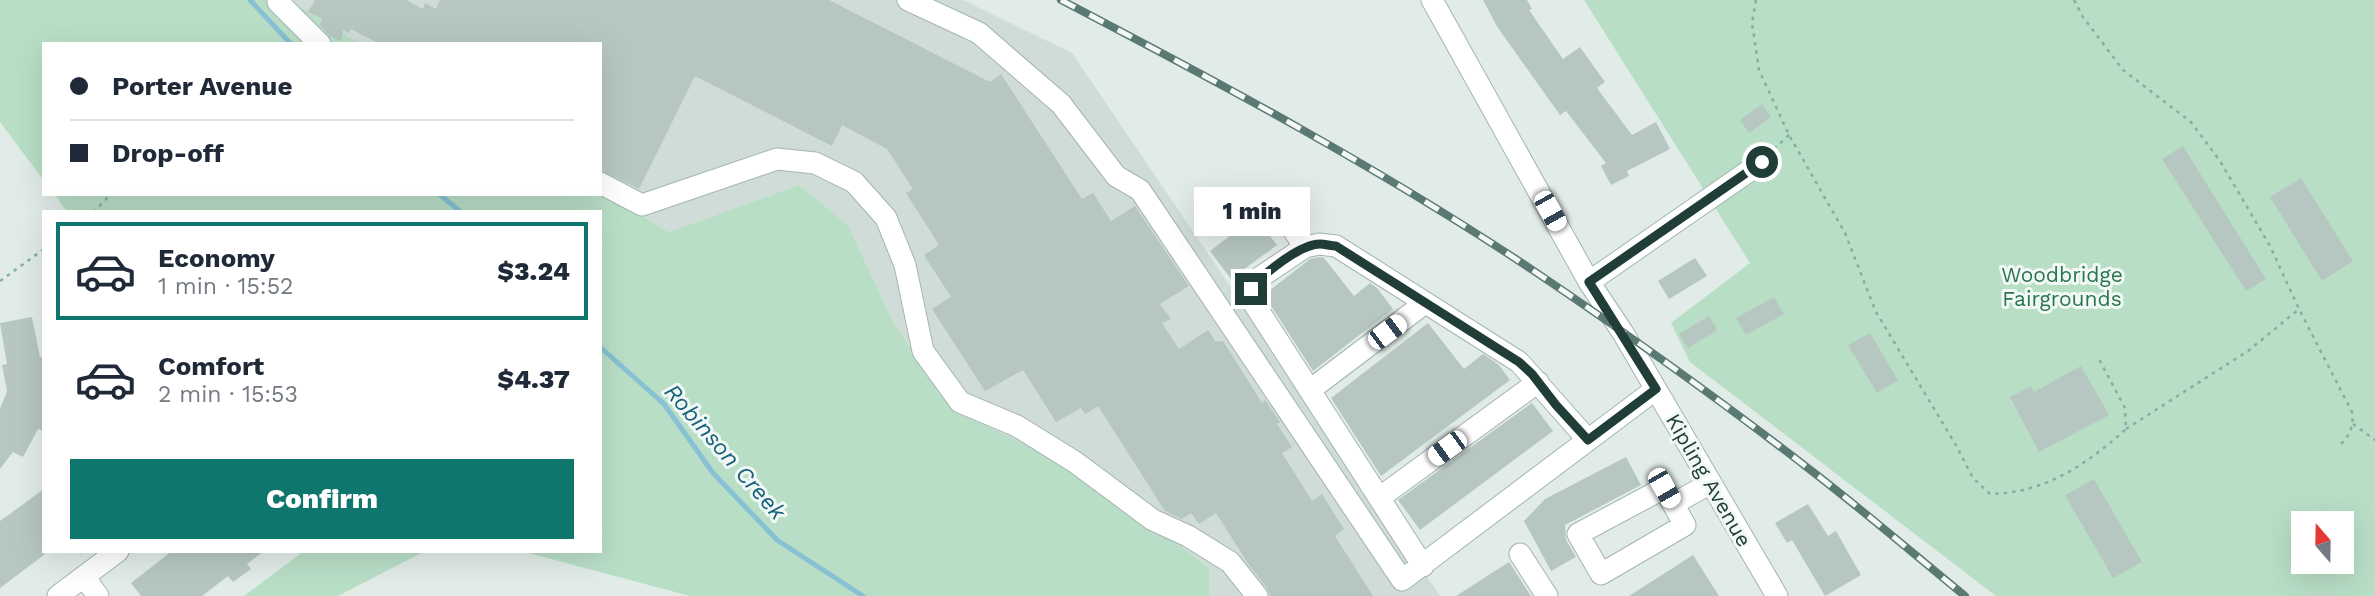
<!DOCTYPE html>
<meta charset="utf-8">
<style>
body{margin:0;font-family:"Work Sans",sans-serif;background:#f6f6f7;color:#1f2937;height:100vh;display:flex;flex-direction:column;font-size:26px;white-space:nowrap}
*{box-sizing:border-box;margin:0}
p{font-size:23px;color:#747a83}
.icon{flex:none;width:38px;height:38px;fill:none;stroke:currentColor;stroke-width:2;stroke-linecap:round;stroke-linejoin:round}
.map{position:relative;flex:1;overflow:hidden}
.sheet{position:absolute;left:42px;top:210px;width:560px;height:343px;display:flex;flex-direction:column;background:#fff;border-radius:0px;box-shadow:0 7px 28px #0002}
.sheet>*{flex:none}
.guide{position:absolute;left:42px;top:42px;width:560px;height:154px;border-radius:0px;box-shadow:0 7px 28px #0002;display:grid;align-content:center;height:154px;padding:0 28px;background:#fff}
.needle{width:46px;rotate:340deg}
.fabs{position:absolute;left:2291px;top:511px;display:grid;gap:14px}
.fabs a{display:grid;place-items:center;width:63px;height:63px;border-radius:0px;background:#fff;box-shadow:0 7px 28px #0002;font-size:35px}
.end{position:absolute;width:32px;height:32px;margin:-16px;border:9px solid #213d38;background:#fff;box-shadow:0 0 0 4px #fff}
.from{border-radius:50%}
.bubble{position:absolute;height:49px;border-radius:0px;background:#fff;box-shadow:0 7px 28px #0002;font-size:23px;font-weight:800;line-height:49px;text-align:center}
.car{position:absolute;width:21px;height:42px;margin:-21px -10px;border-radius:9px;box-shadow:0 0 5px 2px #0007;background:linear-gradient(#fff 24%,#345 0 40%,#fff 0 76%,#345 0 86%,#fff 0)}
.guide b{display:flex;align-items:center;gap:24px;height:66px;font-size:26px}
.guide b+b{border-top:2px solid #e0e1e3}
.guide i{width:18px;height:18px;background:#1f2937}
ul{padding:12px 0 0;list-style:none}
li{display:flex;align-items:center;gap:21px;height:98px;margin:0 14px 10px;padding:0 14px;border:4px solid transparent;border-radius:0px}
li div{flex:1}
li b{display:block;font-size:26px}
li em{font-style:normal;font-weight:800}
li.active{border-color:#0f766e}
li>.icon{width:63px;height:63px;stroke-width:1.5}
.action{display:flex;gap:14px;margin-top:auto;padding:14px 28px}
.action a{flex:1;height:80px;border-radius:0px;background:#0f766e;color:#fff;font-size:28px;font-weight:800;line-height:80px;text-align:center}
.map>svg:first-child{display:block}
</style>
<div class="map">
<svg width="2375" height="596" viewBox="0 0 2375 596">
<rect width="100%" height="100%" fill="#e1ece8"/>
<path fill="#cfdcd7" d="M289,0H963L1072,53L1440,596H1209V568L1081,471L952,409L894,324L848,225L799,185L669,232L600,191V44H360Z"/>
<path fill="#b9dec6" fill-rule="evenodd" d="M0,0H289L360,44H44V181L0,122Z
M1584,0H2375V596H1996L1690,362L1671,323L1750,263ZM2303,523H2342V562H2303Z
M799,185L848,225L894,324L952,409L1081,471L1209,568V596H690L521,551H600V212H67L54,194H600V191L669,232Z
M304,551H425L338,596H244Z"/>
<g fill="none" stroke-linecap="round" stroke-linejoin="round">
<path stroke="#87c1d3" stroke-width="5" d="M250,0L291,44
M439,194L461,212
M600,347L664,404L713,473L777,540L863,596"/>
</g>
<path fill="#b6c7c1" d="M315,0H406L423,9L425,3L436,9L440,0H829L990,82L1001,74L1082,199L1093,193L1111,221L1135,206L1189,286L1160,304L1171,319L1162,323L1179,349L1208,330L1216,342L1223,341L1262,403L1265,400L1280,422L1277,424L1292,447L1282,453L1312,501L1322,494L1344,529L1335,536L1373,596H1270L1267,588L1249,565L1216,513L1199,524L1191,513L1182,519L1165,511L1098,406L1085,414L1081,408L1056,422L1023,370L985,391L932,309L951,297L924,255L939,245L906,193L913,189L887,149L842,125L832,146L695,76L639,189L600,170V44H380L351,29L349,33L343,30L341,41L330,36L320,25L322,19L308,12Z
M1483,0H1527L1532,9L1529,10L1563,59L1580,47L1605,82L1597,88L1632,135L1656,122L1670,149L1627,171L1629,176L1611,185L1601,166L1606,163L1566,111L1560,115L1498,28Z
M1762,104L1771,117L1749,133L1740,120Z
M2183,146L2266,279L2246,291L2162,159Z
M2301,178L2353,261L2322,281L2270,197Z
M1255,217L1277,245L1231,279L1210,251Z
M1320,257L1324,258L1354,296L1370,283L1377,288L1393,309L1313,371L1264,295L1310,259Z
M1695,258L1707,276L1669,299L1658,281Z
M1774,297L1784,314L1746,335L1736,318Z
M1709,316L1717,330L1688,348L1679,334Z
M32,317L40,357L44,356V431L38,429L23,457L13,452L0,469V409L7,391L2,365L7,364L0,323Z
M1428,323L1464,369L1483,354L1499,365L1510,380L1381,476L1331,398Z
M1870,333L1898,380L1877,393L1848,345Z
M2081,366L2109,415L2039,452L2010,397L2031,386L2034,392Z
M1532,403L1553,431L1420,530L1398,500Z
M1626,457L1641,485L1565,525L1566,540L1576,557L1551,571L1524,521L1545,499Z
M2094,479L2142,562L2113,578L2065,495Z
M44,489V555L0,588V521Z
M1808,504L1828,536L1836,531L1861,575L1825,596L1792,540L1787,543L1775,523Z
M172,551H264L247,564L251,569L233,582L228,576L202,596H141L131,583Z
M1693,555L1719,596H1629Z
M1509,562L1531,596H1456Z"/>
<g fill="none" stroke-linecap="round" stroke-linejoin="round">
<g stroke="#a4b4b0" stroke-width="23">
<path id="minor" d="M281,0L278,2L320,44
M908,0L979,33L1061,104L1116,176L1140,190L1402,580L1656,389
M1432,0L1589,282L1623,333L1777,596
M600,183L642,205L777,159L815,163L854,182L886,218L905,265L923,351L960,402L1017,426L1075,462L1153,520L1188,536L1230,562L1257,596
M1280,211L1305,247
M1589,282L1762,162
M1310,390L1425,303
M1379,498L1538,382
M1673,504L1664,488L1578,534L1601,574L1685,525L1673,504L1711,483
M1520,554L1547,596
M1423,566L1251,299V289L1259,278L1305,247L1319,244L1336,246L1519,362L1588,440
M84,577L98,596
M58,596L118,551"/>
</g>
<path stroke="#80b1a5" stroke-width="2.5" stroke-dasharray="3.5 5" stroke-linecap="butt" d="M1756,0L1752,23L1759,70L1789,135L1845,233L1876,312L1957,447L1973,478L1990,494C2045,493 2086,465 2126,429L2125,408L2099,359
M2074,0L2083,17L2123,70L2191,122L2220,161L2270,246L2299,309L2352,412C2354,427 2350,435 2340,445
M1774,149L1789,135
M93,212L105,201L109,194
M0,281L44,249
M2353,424L2375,440
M2126,429L2248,351L2298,310"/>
<use href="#minor" stroke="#fff" stroke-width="21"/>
<g stroke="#5b7973" stroke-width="8">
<path id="rail" d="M1061,0C1222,84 1383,170 1534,271C1629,335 1723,402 1813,472C1865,512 1915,555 1965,596"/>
</g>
<use href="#rail" stroke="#f1f8f5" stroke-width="5" stroke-dasharray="16" stroke-linecap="butt"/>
</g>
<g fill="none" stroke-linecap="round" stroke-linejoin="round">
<path stroke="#213d38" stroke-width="9" d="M1251,289C1263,274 1300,244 1320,244C1325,244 1331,246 1336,246L1519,362L1532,374L1556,405L1588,440L1656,389L1589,282L1762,162"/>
</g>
<g text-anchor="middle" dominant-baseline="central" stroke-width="6" stroke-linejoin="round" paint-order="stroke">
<g font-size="21" fill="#29754d" stroke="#f1f8f5">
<text x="2062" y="274">Woodbridge<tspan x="2062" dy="24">Fairgrounds</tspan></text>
</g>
<g font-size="21" fill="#213d38" stroke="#f1f8f5">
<text transform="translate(1709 480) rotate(60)">Kipling Avenue</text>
</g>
<g font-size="23" font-style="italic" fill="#19627b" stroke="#f1f8f5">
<text transform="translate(725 452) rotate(49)">Robinson Creek</text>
</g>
</g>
</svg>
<div class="fabs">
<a><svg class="needle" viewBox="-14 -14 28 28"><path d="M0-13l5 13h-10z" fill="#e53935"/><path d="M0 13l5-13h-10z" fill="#747a83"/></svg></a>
</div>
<i class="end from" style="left:1762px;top:162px"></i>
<i class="end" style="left:1251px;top:289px"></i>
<div class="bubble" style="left:1194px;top:187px;width:116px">1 min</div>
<i class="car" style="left:1550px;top:211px;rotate:151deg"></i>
<i class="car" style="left:1387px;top:332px;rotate:53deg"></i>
<i class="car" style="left:1447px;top:448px;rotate:234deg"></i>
<i class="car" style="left:1664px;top:488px;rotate:150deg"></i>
<div class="guide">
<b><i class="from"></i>Porter Avenue</b>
<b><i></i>Drop-off</b>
</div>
<section class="sheet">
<ul>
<li class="active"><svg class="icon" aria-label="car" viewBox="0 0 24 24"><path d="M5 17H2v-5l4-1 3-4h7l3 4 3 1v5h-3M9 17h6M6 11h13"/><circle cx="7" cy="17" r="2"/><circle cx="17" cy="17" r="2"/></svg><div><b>Economy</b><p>1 min · 15:52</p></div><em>$3.24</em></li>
<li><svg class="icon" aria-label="car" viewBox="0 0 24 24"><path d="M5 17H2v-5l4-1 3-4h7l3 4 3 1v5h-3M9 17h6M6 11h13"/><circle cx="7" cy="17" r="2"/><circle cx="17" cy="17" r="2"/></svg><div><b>Comfort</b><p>2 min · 15:53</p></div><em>$4.37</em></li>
</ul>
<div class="action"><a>Confirm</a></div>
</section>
</div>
